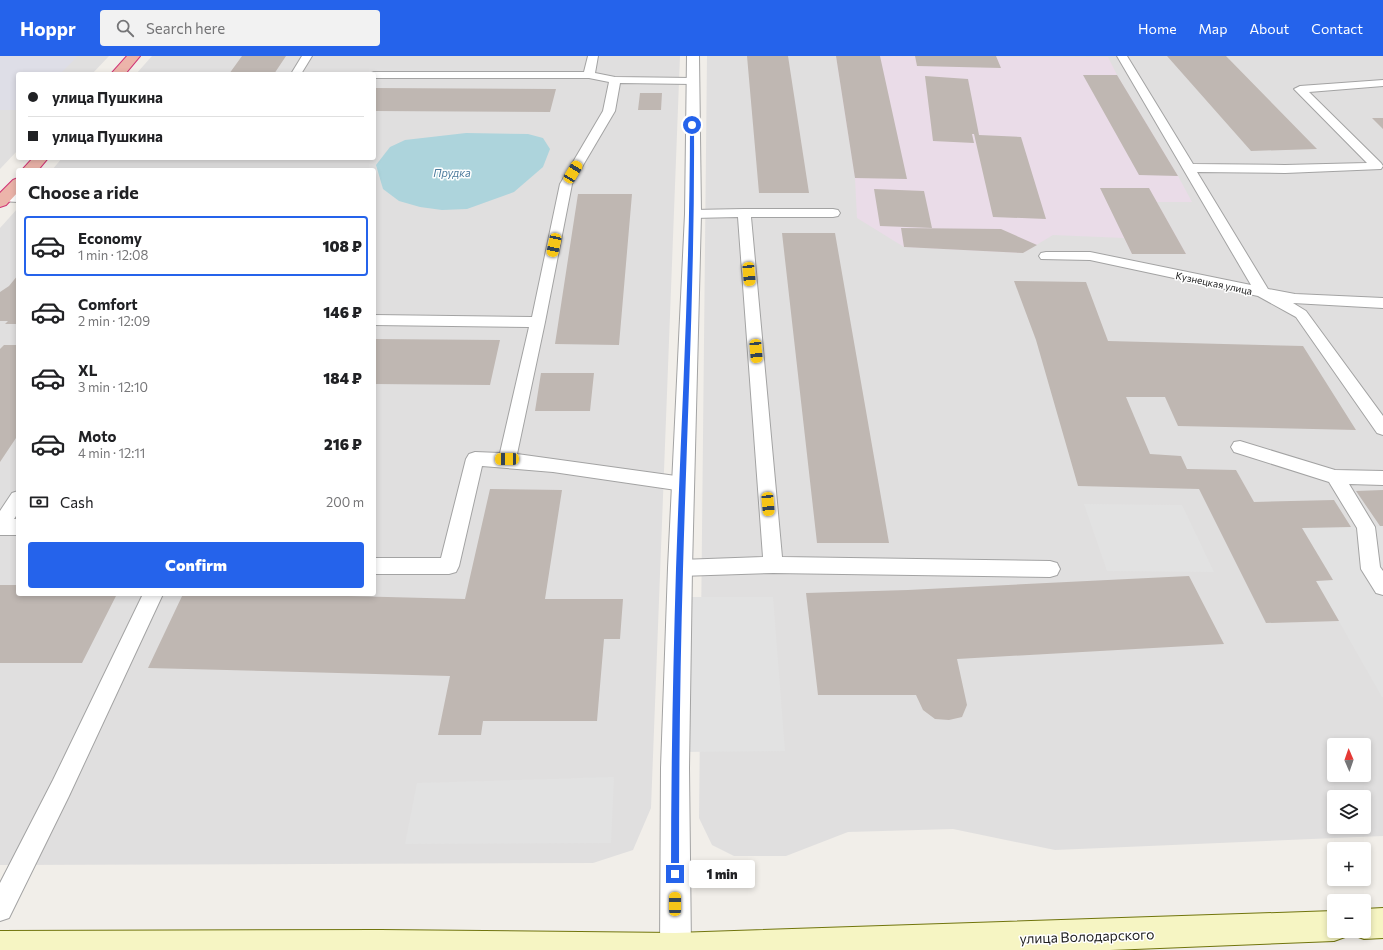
<!DOCTYPE html>
<meta charset="utf-8">
<style>
body{margin:0;font-family:Commissioner,sans-serif;background:#f2f2f2;color:#202124;height:100vh;display:flex;flex-direction:column;font-size:15px;white-space:nowrap}
*{box-sizing:border-box;margin:0}
p{font-size:13px;color:#757577}
.icon{flex:none;width:22px;height:22px;fill:none;stroke:currentColor;stroke-width:2;stroke-linecap:round;stroke-linejoin:round}
.map{position:relative;flex:1;overflow:hidden}
.sheet{position:absolute;left:16px;top:112px;width:360px;height:428px;display:flex;flex-direction:column;background:#fff;border-radius:4px;box-shadow:0 2px 6px #0003}
.sheet>*{flex:none}
.guide{position:absolute;left:16px;top:16px;width:360px;height:88px;border-radius:4px;box-shadow:0 2px 6px #0003;display:grid;align-content:center;height:88px;padding:0 12px;background:#fff}
.needle{width:26px;rotate:358deg}
.buttons{position:absolute;left:1327px;top:682px;display:grid;gap:8px}
.buttons a{display:grid;place-items:center;width:44px;height:44px;border-radius:4px;background:#fff;box-shadow:0 2px 6px #0003;font-size:20px}
.end{position:absolute;width:18px;height:18px;margin:-9px;border:5px solid #2563eb;background:#fff;box-shadow:0 0 0 2px #fff}
.from{border-radius:50%}
.bubble{position:absolute;height:28px;border-radius:4px;background:#fff;box-shadow:0 2px 6px #0003;font-size:13px;font-weight:800;line-height:28px;text-align:center}
.car{position:absolute;width:12px;height:24px;margin:-12px -6px;border-radius:5px;box-shadow:0 0 3px 1px #0007;background:linear-gradient(#f5c518 24%,#345 0 40%,#f5c518 0 76%,#345 0 86%,#f5c518 0)}
.guide b{display:flex;align-items:center;gap:14px;height:38px;font-size:15px}
.guide b+b{border-top:1px solid #e0e0e0}
.guide i{width:10px;height:10px;background:#202124}
ul{padding:0;list-style:none}
li{display:flex;align-items:center;gap:12px;height:60px;margin:0 8px 6px;padding:0 4px;border:2px solid transparent;border-radius:4px}
li div{flex:1}
li b{display:block;font-size:15px}
li em{font-style:normal;font-weight:800}
li.current{border-color:#2563eb}
li>.icon{width:36px;height:36px;stroke-width:1.5}
h2{padding:0 12px;font-size:18px;line-height:48px}
.pay{display:flex;align-items:center;gap:10px;height:44px;padding:0 12px;font-size:15px}
.pay p{margin-inline-start:auto}
.action{display:flex;gap:8px;margin-top:auto;padding:8px 12px}
.action a{flex:1;height:46px;border-radius:4px;background:#2563eb;color:#fff;font-size:16px;font-weight:800;line-height:46px;text-align:center}
header{display:flex;align-items:center;gap:24px;box-sizing:border-box;height:56px;padding:0 20px;background:#2563eb;color:#fff}
header strong{font-size:19px}
nav{display:flex;gap:22px;margin-inline-start:auto;font-size:14px}
.search{width:280px;height:36px;background:#f2f2f2;display:flex;align-items:center;gap:10px;box-sizing:border-box;padding:0 14px;border-radius:4px;color:#757577;font-size:15px}
.map>svg:first-child{display:block}
</style>
<header>
<strong>Hoppr</strong>
<div class="search"><svg class="icon" aria-label="search" viewBox="0 0 24 24"><circle cx="10" cy="10" r="6"/><path d="M15 15l6 6"/></svg>Search here</div>
<nav><a>Home</a><a>Map</a><a>About</a><a>Contact</a></nav>
</header>
<div class="map">
<svg width="1383" height="894" viewBox="0 0 1383 894">
<rect width="100%" height="100%" fill="#f1eee9"/>
<path fill="#e0dfdf" fill-rule="evenodd" d="M0,0H109L92,18H18V94L0,113Z
M152,0H680L651,752L633,794L593,807L0,809V172L18,152V538H374V114H52L62,102H374V18H136Z
M707,0H1383V780L1055,794L953,773L848,776L786,800H734L712,789L699,762ZM1334,689H1364V719H1334ZM1334,741H1364V771H1334Z"/>
<path fill="#eadce8" d="M836,0L1108,1L1117,19L1178,120L1192,146H1157L1186,198H1132L1124,182L1053,179L1023,197L904,191L857,162L855,122Z"/>
<path fill="#e2e2e2" d="M1084,448L1182,449L1214,516L1107,515Z
M1383,470V641H1382L1316,525L1333,524L1302,472Z
M680,541H773L785,695L676,696Z
M614,721L611,787L405,788L417,727Z"/>
<path fill="#dedee7" d="M0,0H78L60,18H18V54H0Z"/>
<path fill="#add4dc" d="M466,77L528,78L543,82L550,93L543,111L514,136L467,153L442,154L420,151L399,145L383,133L376,109L390,91L405,84Z"/>
<path fill="#bfb7b2" d="M242,0H286L274,18H229Z
M747,0H788L809,137H759Z
M836,0H880L907,123L855,122Z
M915,0H996L1001,12L917,10Z
M1167,0H1226L1317,93L1251,95Z
M1083,19H1117L1178,120L1139,119Z
M925,20L968,23L979,79L1021,81L1046,163L993,161L974,78H972L974,87L933,85Z
M374,32L556,33L550,56L374,55Z
M640,37H662L661,54H638Z
M1372,62H1383V73Z
M1100,132H1149L1186,198H1132Z
M874,133L924,135L932,172L880,170Z
M578,138H632L619,289L555,288Z
M901,172L1001,173L1037,189L1023,197L904,191Z
M782,177H835L889,487H817Z
M18,219V268H5L8,265H0V236L9,230Z
M1014,225L1086,226L1108,285L1303,290L1356,374L1178,370L1165,341H1126L1150,398L1181,400L1187,413L1236,414L1254,446L1334,444L1351,471L1302,472L1333,524L1316,525L1339,565L1266,567L1199,433L1078,430L1036,284Z
M374,283L500,284L490,329L374,328Z
M4,289H18V379L0,406V293Z
M541,317H594L590,355H535Z
M490,433L562,434L545,543H623L620,583H604L597,665H483L481,679H438L450,620L148,612L183,538H271L465,543Z
M1383,434V470H1380L1356,435Z
M1189,520L1224,588L957,603L967,649L962,661L949,664L935,663L923,654L916,639H818L806,537L908,534Z
M0,529H18V538H117L82,607H0Z"/>
<g fill="none" stroke-linecap="round" stroke-linejoin="round">
<g stroke="#a3a3a3" stroke-width="2">
<path id="service" d="M302,0H312L301,18H291Z
M588,0H598L595,17L615,21L692,22L697,25L692,28L620,27L615,55L572,128L545,266L517,398L683,421L689,423L692,428L689,433L683,435L553,416L482,410L459,510L456,516L449,518H374V502H441L466,403L469,398L475,396L500,397L529,271L374,269V259L532,261L560,128L603,55L609,26L589,22H374V18H369L374,16H584Z
M1117,0H1127L1193,108L1285,109L1367,107L1294,33L1300,30L1383,24V30L1309,36L1381,107L1383,110L1381,113L1285,117L1197,116L1268,233L1295,238L1383,242V252L1293,247L1306,255L1383,360V379L1377,377L1296,261L1258,240L1090,204L1041,203L1039,200L1041,197L1046,196H1090L1251,229Z
M4,138H18V146L0,145V139Z
M744,153H833L838,154L840,157L838,160L833,161H751L782,501L1050,505L1057,507L1060,513L1057,519L1050,521L773,517L680,520L673,518L670,512L673,506L680,504L763,501L738,161L693,162L688,161L686,158L688,155L693,154Z
M1240,385L1335,414L1383,415V429L1349,428L1375,471L1380,511L1383,515V539L1376,537L1361,513L1357,472L1329,426L1234,396L1231,391L1234,386Z
M18,435V457L14,463H18V479H0V455L12,437Z
M143,538H163L69,740L9,862L0,865V827L53,724Z"/>
</g>
<g stroke="#a3a3a3" stroke-width="2">
<path id="minor" d="M687,0H699L701,158L692,512L689,712L691,893L660,894L661,712L668,512L685,158Z"/>
</g>
<g stroke="#71750d" stroke-width="2">
<path id="secondary" d="M1383,852V882L1364,883L1353,879L1352,875H1364V853Z
M1334,855V875H1347L1345,881L1334,885L1110,894H0V875L380,874L675,877Z"/>
</g>
<g stroke="#d13576" stroke-width="2">
<path id="trunk" d="M127,0H140L125,18H111Z
M33,102H48L38,114H22Z
M18,122V136L6,149L0,151V137L13,124Z"/>
</g>
<use href="#service" fill="#fff" fill-rule="evenodd"/>
<use href="#minor" fill="#fff" fill-rule="evenodd"/>
<use href="#secondary" fill="#f6f5c3" fill-rule="evenodd"/>
<use href="#trunk" fill="#ecb4aa" fill-rule="evenodd"/>
</g>
<path fill="#2563eb" d="M692,68L694,69C695,217 687,365 683,513C680,614 679,716 679,818L678,821L675,822L672,821L671,818C671,716 673,614 676,513C681,365 690,217 690,69Z"/>
<g text-anchor="middle" dominant-baseline="central" stroke-width="3" stroke-linejoin="round" paint-order="stroke">
<g font-size="10" fill="#222" stroke="#fff">
<text transform="translate(1214 227) rotate(12)">Кузнецкая улица</text>
</g>
<g font-size="11" font-style="italic" fill="#4c7a9c" stroke="#fff">
<text x="452" y="116">Прудка</text>
</g>
<g font-size="14" fill="#222" stroke="#fff">
<text transform="translate(1087 880) rotate(-2)">улица Володарского</text>
</g>
</g>
</svg>
<div class="buttons">
<a><svg class="needle" viewBox="-14 -14 28 28"><path d="M0-13l5 13h-10z" fill="#e53935"/><path d="M0 13l5-13h-10z" fill="#757577"/></svg></a>
<a><svg class="icon" aria-label="layers" viewBox="0 0 24 24"><path d="M12 4l9 5-9 5-9-5zM3 14l9 5 9-5"/></svg></a>
<a>+</a>
<a>−</a>
</div>
<i class="end from" style="left:692px;top:69px"></i>
<i class="end" style="left:675px;top:818px"></i>
<div class="bubble" style="left:689px;top:804px;width:66px">1 min</div>
<i class="car" style="left:573px;top:116px;rotate:31deg"></i>
<i class="car" style="left:554px;top:189px;rotate:192deg"></i>
<i class="car" style="left:749px;top:218px;rotate:175deg"></i>
<i class="car" style="left:756px;top:295px;rotate:175deg"></i>
<i class="car" style="left:507px;top:403px;rotate:269deg"></i>
<i class="car" style="left:768px;top:448px;rotate:175deg"></i>
<i class="car" style="left:675px;top:848px;rotate:0deg"></i>
<div class="guide">
<b><i class="from"></i>улица Пушкина</b>
<b><i></i>улица Пушкина</b>
</div>
<section class="sheet">
<h2>Choose a ride</h2>
<ul>
<li class="current"><svg class="icon" aria-label="car" viewBox="0 0 24 24"><path d="M5 17H2v-5l4-1 3-4h7l3 4 3 1v5h-3M9 17h6M6 11h13"/><circle cx="7" cy="17" r="2"/><circle cx="17" cy="17" r="2"/></svg><div><b>Economy</b><p>1 min · 12:08</p></div><em>108 ₽</em></li>
<li><svg class="icon" aria-label="car" viewBox="0 0 24 24"><path d="M5 17H2v-5l4-1 3-4h7l3 4 3 1v5h-3M9 17h6M6 11h13"/><circle cx="7" cy="17" r="2"/><circle cx="17" cy="17" r="2"/></svg><div><b>Comfort</b><p>2 min · 12:09</p></div><em>146 ₽</em></li>
<li><svg class="icon" aria-label="car" viewBox="0 0 24 24"><path d="M5 17H2v-5l4-1 3-4h7l3 4 3 1v5h-3M9 17h6M6 11h13"/><circle cx="7" cy="17" r="2"/><circle cx="17" cy="17" r="2"/></svg><div><b>XL</b><p>3 min · 12:10</p></div><em>184 ₽</em></li>
<li><svg class="icon" aria-label="car" viewBox="0 0 24 24"><path d="M5 17H2v-5l4-1 3-4h7l3 4 3 1v5h-3M9 17h6M6 11h13"/><circle cx="7" cy="17" r="2"/><circle cx="17" cy="17" r="2"/></svg><div><b>Moto</b><p>4 min · 12:11</p></div><em>216 ₽</em></li>
</ul>
<div class="pay"><svg class="icon" aria-label="cash" viewBox="0 0 24 24"><path d="M3 7h18v10H3z"/><circle cx="12" cy="12" r="2"/></svg>Cash<p>200 m</p></div>
<div class="action"><a>Confirm</a></div>
</section>
</div>
